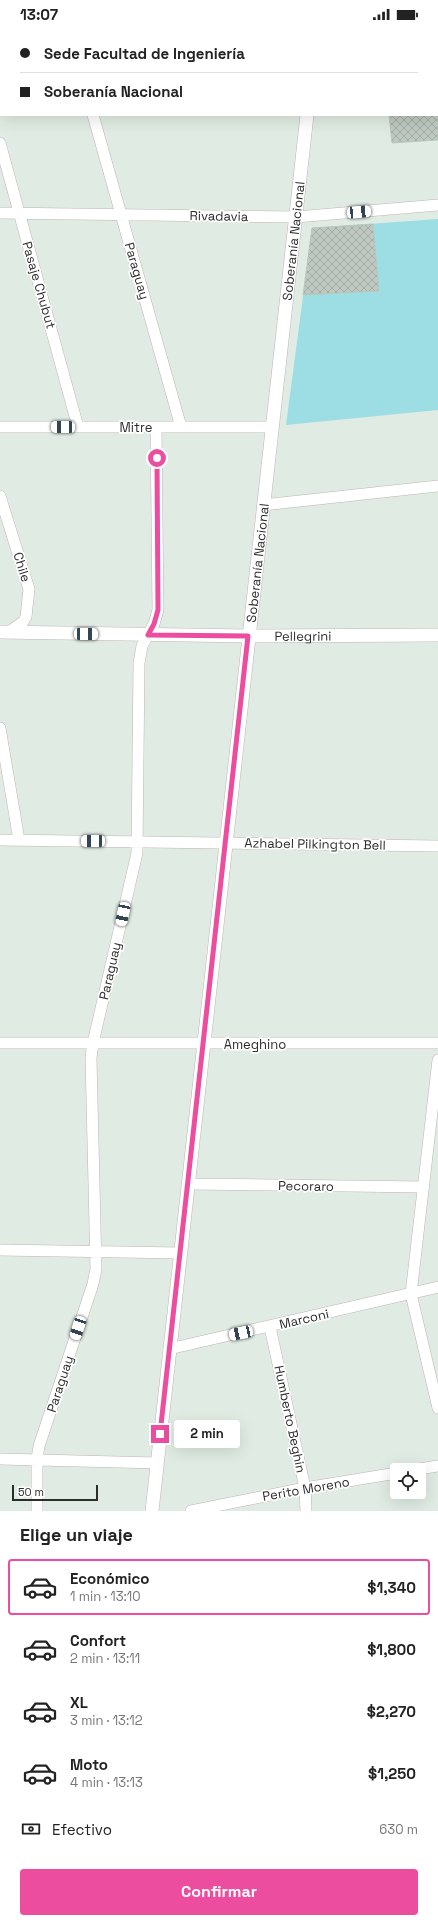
<!DOCTYPE html>
<html lang="es">
<meta charset="utf-8">
<style>
body{margin:0;font-family:"Space Grotesk",sans-serif;background:#f6f6f6;color:#222;height:100vh;display:flex;flex-direction:column;font-size:15px;white-space:nowrap}
*{box-sizing:border-box;margin:0}
p{font-size:13px;color:#767676}
.icon{flex:none;width:22px;height:22px;fill:none;stroke:currentColor;stroke-width:2;stroke-linecap:round;stroke-linejoin:round}
.map{position:relative;height:1483px;overflow:hidden}
.sheet{display:flex;flex-direction:column;background:#fff;flex:1}
.sheet>*{flex:none}
.guide{position:absolute;left:0px;top:0px;width:438px;height:88px;box-shadow:0 4px 16px #0002;display:grid;align-content:center;height:88px;padding:0 20px;background:#fff}
.buttons{position:absolute;left:390px;top:1435px;display:grid;gap:8px}
.buttons a{display:grid;place-items:center;width:36px;height:36px;border-radius:4px;background:#fff;box-shadow:0 4px 16px #0002;font-size:20px}
.scale{position:absolute;left:12px;bottom:10px;width:86px;box-sizing:border-box;padding-left:4px;border:2px solid #2c2c2c;border-top:0;font-size:11px;line-height:14px;white-space:nowrap;color:#2c2c2c;-webkit-text-stroke:3px #fff;paint-order:stroke}
.end{position:absolute;width:18px;height:18px;margin:-9px;border:5px solid #ec4d9f;background:#fff;box-shadow:0 0 0 2px #fff}
.from{border-radius:50%}
.bubble{position:absolute;height:28px;border-radius:4px;background:#fff;box-shadow:0 4px 16px #0002;font-size:13px;font-weight:600;line-height:28px;text-align:center}
.car{position:absolute;width:12px;height:24px;margin:-12px -6px;border-radius:5px;box-shadow:0 0 3px 1px #0007;background:linear-gradient(#fff 24%,#345 0 40%,#fff 0 76%,#345 0 86%,#fff 0)}
.guide b{display:flex;align-items:center;gap:14px;height:38px;font-size:15px}
.guide b+b{border-top:1px solid #e0e0e0}
.guide i{width:10px;height:10px;background:#222}
ul{padding:0;list-style:none}
li{display:flex;align-items:center;gap:12px;height:56px;margin:0 8px 6px;padding:0 12px;border:2px solid transparent;border-radius:4px}
li div{flex:1}
li b{display:block;font-size:15px}
li em{font-style:normal;font-weight:600}
li.active{border-color:#ec4d9f}
li>.icon{width:36px;height:36px;stroke-width:1.5}
h2{padding:0 20px;font-size:18px;line-height:48px}
.pay{display:flex;align-items:center;gap:10px;height:44px;padding:0 20px;font-size:15px}
.pay p{margin-inline-start:auto}
.primary-button{display:flex;gap:8px;margin-top:auto;padding:8px 20px}
.primary-button a{flex:1;height:46px;border-radius:4px;background:#ec4d9f;color:#fff;font-size:16px;font-weight:600;line-height:46px;text-align:center}
.status{display:flex;justify-content:space-between;align-items:center;height:28px;padding:0 20px;background:#fff;direction:ltr}
.status svg{height:11px;fill:currentColor}
.map>svg:first-child{display:block}
</style>
<div class="status"><b>13:07</b><svg viewBox="0 0 49 12"><path d="M0 12V9h3v3zM5 12V6h3v6zM10 12V3h3v9zM15 12V0h3v12zM26 1h20v11H26zM47 4h2v5h-2z"/></svg></div>
<div class="map">
<svg width="438" height="1483" viewBox="0 0 438 1483">
<defs>
<pattern id="building-cross-hatch" width="8" height="8" patternUnits="userSpaceOnUse"><rect width="8" height="8" fill="#bfc8c1"/><path d="M0 0l8 8M0 8l8-8" fill="none" stroke="#a4aca6"/></pattern>
</defs>
<rect width="100%" height="100%" fill="#e0ece3"/>
<path fill="#9ddee5" d="M438,191V382L286,397L312,200Z"/>
<path fill="url(#building-cross-hatch)" stroke="#b9c8be" d="M389,87H438V112L392,115Z
M373,196L379,263L303,267L312,200Z"/>
<g fill="none" stroke-linecap="round" stroke-linejoin="round">
<g stroke="#beb3b9" stroke-width="12">
<path id="minor" d="M67,0L68,1
M93,87L181,399
M0,115L78,399
M0,185L296,189L438,177
M0,399H272
M0,468L29,561L26,589L23,594L9,604
M263,477L438,458
M0,700L19,812
M0,812L438,818
M0,1015H438
M438,1032L411,1266L438,1380
M187,1156L424,1159
M0,1222L180,1225
M270,1299L305,1460L306,1483
M169,1321L438,1259
M0,1431L157,1435
M413,1442L438,1438
M37,1483V1431L39,1418L93,1256L96,1241L91,1030L93,1015L137,825L139,635L142,618L154,596L158,582L156,399
M191,1483L305,1460L397,1445"/>
</g>
<g stroke="#beb3b9" stroke-width="14">
<g id="tertiary">
<path d="M317,1V0"/>
<path id="s1" d="M0,604L248,608L438,607"/>
<path id="s2" d="M152,1483L307,87"/>
</g>
</g>
<use href="#minor" stroke="#fff" stroke-width="11"/>
<use href="#tertiary" stroke="#fff" stroke-width="13"/>
</g>
<g fill="none" stroke-linecap="round" stroke-linejoin="round">
<path stroke="#ec4d9f" stroke-width="5" d="M157,430L158,582L154,596L148,607L248,608L160,1406"/>
</g>
<g text-anchor="middle" dominant-baseline="central" stroke-width="3.5" stroke-linejoin="round" paint-order="stroke">
<g font-size="13" fill="#2c2c2c" stroke="#fff">
<text transform="translate(219 188) rotate(1)">Rivadavia</text>
<text stroke="none"><textPath href="#s2" startOffset="1278">Soberanía Nacional</textPath></text>
<text transform="translate(137 243) rotate(74)">Paraguay</text>
<text transform="translate(39 257) rotate(74)">Pasaje Chubut</text>
<text x="136" y="399">Mitre</text>
<text stroke="none"><textPath href="#s2" startOffset="954">Soberanía Nacional</textPath></text>
<text transform="translate(22 539) rotate(73)">Chile</text>
<text stroke="none"><textPath href="#s1" startOffset="303">Pellegrini</textPath></text>
<text transform="translate(315 816) rotate(1)">Azhabel Pilkington Bell</text>
<text transform="translate(110 943) rotate(-77)">Paraguay</text>
<text x="255" y="1016">Ameghino</text>
<text transform="translate(306 1158) rotate(1)">Pecoraro</text>
<text transform="translate(304 1291) rotate(-13)">Marconi</text>
<text transform="translate(60 1356) rotate(-72)">Paraguay</text>
<text transform="translate(290 1391) rotate(78)">Humberto Beghin</text>
<text transform="translate(306 1461) rotate(-10)">Perito Moreno</text>
</g>
</g>
</svg>
<div class="buttons">
<a><svg class="icon" aria-label="locate" viewBox="0 0 24 24"><circle cx="12" cy="12" r="6"/><path d="M12 2v4M12 18v4M2 12h4M18 12h4"/></svg></a>
</div>
<div class="scale">50 m</div>
<i class="end from" style="left:157px;top:430px"></i>
<i class="end" style="left:160px;top:1406px"></i>
<div class="bubble" style="left:174px;top:1392px;width:66px">2 min</div>
<i class="car" style="left:359px;top:184px;rotate:85deg"></i>
<i class="car" style="left:63px;top:399px;rotate:271deg"></i>
<i class="car" style="left:86px;top:606px;rotate:91deg"></i>
<i class="car" style="left:93px;top:813px;rotate:270deg"></i>
<i class="car" style="left:123px;top:886px;rotate:192deg"></i>
<i class="car" style="left:78px;top:1300px;rotate:198deg"></i>
<i class="car" style="left:241px;top:1305px;rotate:258deg"></i>
<div class="guide">
<b><i class="from"></i>Sede Facultad de Ingeniería</b>
<b><i></i>Soberanía Nacional</b>
</div>
</div>
<section class="sheet">
<h2>Elige un viaje</h2>
<ul>
<li class="active"><svg class="icon" aria-label="car" viewBox="0 0 24 24"><path d="M5 17H2v-5l4-1 3-4h7l3 4 3 1v5h-3M9 17h6M6 11h13"/><circle cx="7" cy="17" r="2"/><circle cx="17" cy="17" r="2"/></svg><div><b>Económico</b><p>1 min · 13:10</p></div><em>$1,340</em></li>
<li><svg class="icon" aria-label="car" viewBox="0 0 24 24"><path d="M5 17H2v-5l4-1 3-4h7l3 4 3 1v5h-3M9 17h6M6 11h13"/><circle cx="7" cy="17" r="2"/><circle cx="17" cy="17" r="2"/></svg><div><b>Confort</b><p>2 min · 13:11</p></div><em>$1,800</em></li>
<li><svg class="icon" aria-label="car" viewBox="0 0 24 24"><path d="M5 17H2v-5l4-1 3-4h7l3 4 3 1v5h-3M9 17h6M6 11h13"/><circle cx="7" cy="17" r="2"/><circle cx="17" cy="17" r="2"/></svg><div><b>XL</b><p>3 min · 13:12</p></div><em>$2,270</em></li>
<li><svg class="icon" aria-label="car" viewBox="0 0 24 24"><path d="M5 17H2v-5l4-1 3-4h7l3 4 3 1v5h-3M9 17h6M6 11h13"/><circle cx="7" cy="17" r="2"/><circle cx="17" cy="17" r="2"/></svg><div><b>Moto</b><p>4 min · 13:13</p></div><em>$1,250</em></li>
</ul>
<div class="pay"><svg class="icon" aria-label="cash" viewBox="0 0 24 24"><path d="M3 7h18v10H3z"/><circle cx="12" cy="12" r="2"/></svg>Efectivo<p>630 m</p></div>
<div class="primary-button"><a>Confirmar</a></div>
</section>
